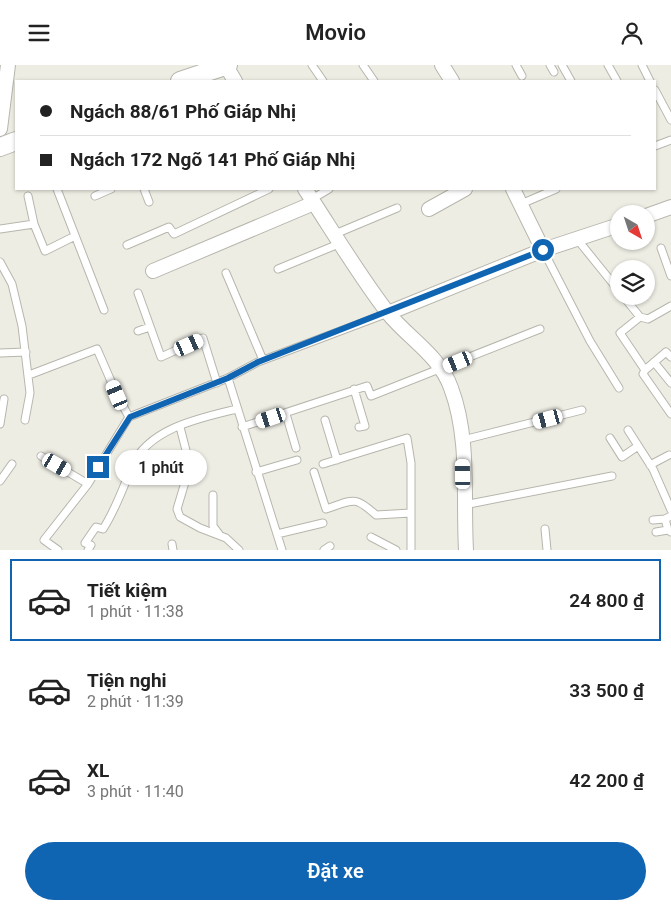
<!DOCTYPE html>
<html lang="vi">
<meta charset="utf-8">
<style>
body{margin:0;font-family:Roboto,sans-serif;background:#f6f6f6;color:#222;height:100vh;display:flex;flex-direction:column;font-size:19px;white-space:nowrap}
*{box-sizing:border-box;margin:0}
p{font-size:16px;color:#767676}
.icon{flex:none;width:28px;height:28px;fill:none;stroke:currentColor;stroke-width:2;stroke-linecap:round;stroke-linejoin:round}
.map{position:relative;height:485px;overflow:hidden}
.sheet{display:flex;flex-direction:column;background:#fff;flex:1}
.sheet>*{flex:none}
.top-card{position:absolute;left:15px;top:15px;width:641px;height:110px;border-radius:0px;box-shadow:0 1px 4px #0004;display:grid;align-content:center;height:110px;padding:0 25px;background:#fff}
.needle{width:32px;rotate:141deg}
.fabs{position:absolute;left:610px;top:140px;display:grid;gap:10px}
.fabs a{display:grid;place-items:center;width:45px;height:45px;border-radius:50%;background:#fff;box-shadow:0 1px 4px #0004;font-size:25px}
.end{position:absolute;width:22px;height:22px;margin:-11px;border:6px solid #1065b3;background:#fff;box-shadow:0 0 0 2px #fff}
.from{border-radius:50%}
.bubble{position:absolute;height:35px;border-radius:18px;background:#fff;box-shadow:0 1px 4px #0004;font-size:16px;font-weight:600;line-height:35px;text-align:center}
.car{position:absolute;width:15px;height:30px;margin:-15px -8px;border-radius:6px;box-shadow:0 0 4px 1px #0007;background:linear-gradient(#fff 24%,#345 0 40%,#fff 0 76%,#345 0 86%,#fff 0)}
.top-card b{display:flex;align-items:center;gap:18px;height:48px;font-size:19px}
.top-card b+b{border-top:1px solid #e0e0e0}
.top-card i{width:12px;height:12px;background:#222}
ul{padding:9px 0 0;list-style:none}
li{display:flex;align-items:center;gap:15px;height:82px;margin:0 10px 8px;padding:0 15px;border:2px solid transparent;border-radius:0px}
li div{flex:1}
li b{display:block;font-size:19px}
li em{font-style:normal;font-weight:600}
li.selected{border-color:#1065b3}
li>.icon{width:45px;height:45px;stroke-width:1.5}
.cta{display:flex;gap:10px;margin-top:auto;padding:10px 25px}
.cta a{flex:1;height:58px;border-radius:30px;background:#1065b3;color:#fff;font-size:20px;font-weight:600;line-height:58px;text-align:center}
header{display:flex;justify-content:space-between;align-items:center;height:65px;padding:0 25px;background:#fff;font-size:22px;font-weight:600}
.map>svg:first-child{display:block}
</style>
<header><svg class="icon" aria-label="menu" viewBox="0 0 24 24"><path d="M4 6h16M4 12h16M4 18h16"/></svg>Movio<svg class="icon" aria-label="person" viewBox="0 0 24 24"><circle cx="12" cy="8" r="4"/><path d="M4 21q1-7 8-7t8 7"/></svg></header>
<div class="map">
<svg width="671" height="485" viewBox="0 0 671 485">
<rect width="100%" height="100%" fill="#eeede4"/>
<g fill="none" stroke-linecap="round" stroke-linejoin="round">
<g stroke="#b7b6ad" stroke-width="9">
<path id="service" d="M312,0L323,16
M363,0L374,16
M516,0L522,11
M550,0L554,7
M562,0L571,16
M608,0L617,16
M642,0L650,16
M655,25L671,55
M655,81L671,75
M57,124L104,245
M144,124L149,137
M28,131L34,159L45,186L75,171
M95,131L111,124
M312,134L329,124
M521,139L556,124
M0,164L34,159
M335,169L397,143
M577,174L619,226
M127,180L169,162L174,169L269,124
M661,183L671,211
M543,185L590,276L619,323
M0,197L12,219L22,261L30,328L25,355
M278,204L341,178
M226,208L263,295
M138,228L161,292L203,273L217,318
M623,231L640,252L648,254L671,241
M640,252L620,268L645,305
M138,266L150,262
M0,288L26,287
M671,292L666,287L645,305L643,309L671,349
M654,297L671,318
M29,310L97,284L117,330L129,352
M228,313L282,485
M354,324L365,361L359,362
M286,349L296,383
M129,352L228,313L258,297L388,248
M325,355L337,395
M0,359L4,334
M180,362L189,397
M242,362L367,321L371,331L540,264
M628,365L653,404L671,445
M610,373L622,392L638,381
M463,375L582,345
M41,391L88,419
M323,399L407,373L411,398V485
M650,400L669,390
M183,401L186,414L177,444L180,452L200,463L226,473L239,485
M256,407L297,395
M314,407L326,444C353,435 354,430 376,450L411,448
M0,416L12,399
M213,430V461L219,469
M464,440L612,411
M671,451L665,454L668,465L671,467
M653,455L665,454
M545,464L547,485
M656,467L668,465
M277,469L323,458
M371,472L396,485
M172,479L173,485
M58,485L44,475L88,419L129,352
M88,485L91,480L85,478L96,462L103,464C116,444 123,423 132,401C149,363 200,353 237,344
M324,485L330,481"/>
</g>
<g stroke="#b7b6ad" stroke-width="16">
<path id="minor" d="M442,0L452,16
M226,1L235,16
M0,64L8,0
M305,124C332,165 358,209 388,248C408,273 440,291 451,323C470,373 463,431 466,485
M513,124L543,185
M429,144L465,124
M646,151L671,142
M153,206L314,138
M388,248L543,185L619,160"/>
</g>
<g stroke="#b7b6ad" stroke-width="20">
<path id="tertiary" d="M180,16L228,0
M0,82L16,76"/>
</g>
<use href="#service" stroke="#fff" stroke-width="7"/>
<use href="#minor" stroke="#fff" stroke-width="14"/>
<use href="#tertiary" stroke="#fff" stroke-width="18"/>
</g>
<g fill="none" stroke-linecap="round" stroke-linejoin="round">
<path stroke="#1065b3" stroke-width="6" d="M98,402L130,352L228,313L258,297L543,185"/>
</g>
</svg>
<div class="fabs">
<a><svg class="needle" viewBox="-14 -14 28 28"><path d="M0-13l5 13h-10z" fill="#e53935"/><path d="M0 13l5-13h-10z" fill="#767676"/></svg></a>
<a><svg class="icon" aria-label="layers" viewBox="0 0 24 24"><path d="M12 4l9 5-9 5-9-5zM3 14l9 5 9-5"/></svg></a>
</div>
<i class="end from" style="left:543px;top:185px"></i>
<i class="end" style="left:98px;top:402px"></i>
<div class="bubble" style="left:115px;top:385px;width:92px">1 phút</div>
<i class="car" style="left:189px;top:280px;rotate:66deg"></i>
<i class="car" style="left:458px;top:297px;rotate:248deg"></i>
<i class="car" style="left:117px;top:330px;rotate:337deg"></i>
<i class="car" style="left:271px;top:353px;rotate:252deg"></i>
<i class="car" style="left:548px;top:354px;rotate:255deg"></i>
<i class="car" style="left:57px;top:400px;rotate:120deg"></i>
<i class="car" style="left:463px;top:409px;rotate:359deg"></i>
<div class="top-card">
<b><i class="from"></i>Ngách 88/61 Phố Giáp Nhị</b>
<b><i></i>Ngách 172 Ngõ 141 Phố Giáp Nhị</b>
</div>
</div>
<section class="sheet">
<ul>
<li class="selected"><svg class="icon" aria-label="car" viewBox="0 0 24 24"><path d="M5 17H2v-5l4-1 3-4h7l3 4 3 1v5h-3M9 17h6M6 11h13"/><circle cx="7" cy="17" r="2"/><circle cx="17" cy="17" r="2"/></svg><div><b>Tiết kiệm</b><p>1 phút · 11:38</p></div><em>24 800 ₫</em></li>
<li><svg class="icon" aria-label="car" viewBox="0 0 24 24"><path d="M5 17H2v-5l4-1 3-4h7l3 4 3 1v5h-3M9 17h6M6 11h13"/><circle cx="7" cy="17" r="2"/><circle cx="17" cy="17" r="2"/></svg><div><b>Tiện nghi</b><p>2 phút · 11:39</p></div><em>33 500 ₫</em></li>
<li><svg class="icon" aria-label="car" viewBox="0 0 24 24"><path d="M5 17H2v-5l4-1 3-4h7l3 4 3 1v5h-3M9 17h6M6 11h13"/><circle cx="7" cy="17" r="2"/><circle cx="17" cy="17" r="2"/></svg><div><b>XL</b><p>3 phút · 11:40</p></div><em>42 200 ₫</em></li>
</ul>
<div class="cta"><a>Đặt xe</a></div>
</section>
